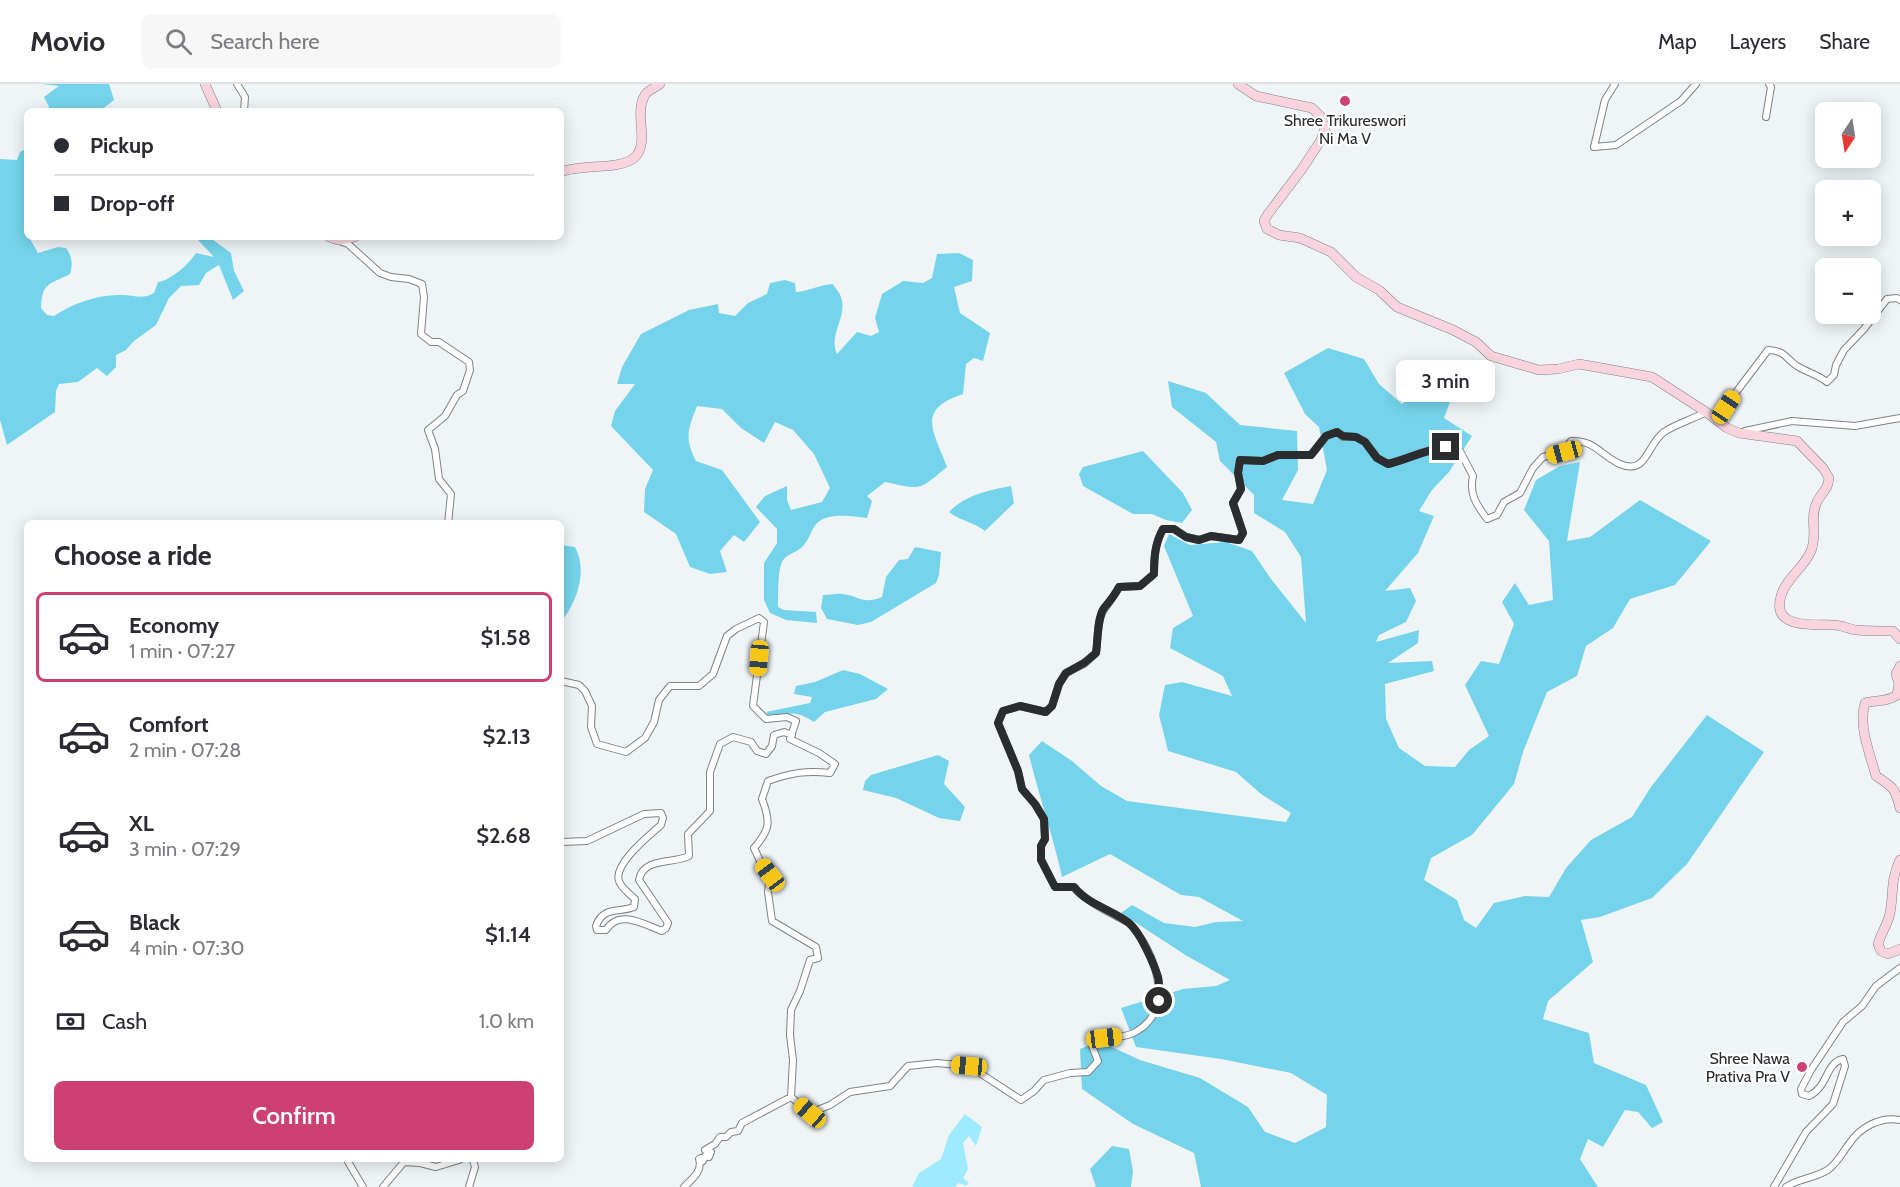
<!DOCTYPE html>
<meta charset="utf-8">
<style>
body{margin:0;font-family:Cabin,sans-serif;background:#f7f7f7;color:#2b2b33;height:100vh;display:flex;flex-direction:column;font-size:22px;white-space:nowrap}
*{box-sizing:border-box;margin:0}
p{font-size:20px;color:#7c7c81}
.icon{flex:none;width:33px;height:33px;fill:none;stroke:currentColor;stroke-width:2;stroke-linecap:round;stroke-linejoin:round}
.map{position:relative;flex:1;overflow:hidden}
.details{position:absolute;left:24px;top:436px;width:540px;height:642px;display:flex;flex-direction:column;background:#fff;border-radius:9px;box-shadow:0 3px 15px #0003}
.details>*{flex:none}
.banner{position:absolute;left:24px;top:24px;width:540px;height:132px;border-radius:9px;box-shadow:0 3px 15px #0003;display:grid;align-content:center;height:132px;padding:0 30px;background:#fff}
.needle{width:39px;rotate:192deg}
.controls{position:absolute;left:1815px;top:18px;display:grid;gap:12px}
.controls a{display:grid;place-items:center;width:66px;height:66px;border-radius:9px;background:#fff;box-shadow:0 3px 15px #0003;font-size:30px}
.end{position:absolute;width:27px;height:27px;margin:-14px;border:8px solid #2a2c2d;background:#fff;box-shadow:0 0 0 3px #fff}
.from{border-radius:50%}
.bubble{position:absolute;height:42px;border-radius:9px;background:#fff;box-shadow:0 3px 15px #0003;font-size:20px;font-weight:600;line-height:42px;text-align:center}
.car{position:absolute;width:18px;height:36px;margin:-18px -9px;border-radius:8px;box-shadow:0 0 4px 2px #0007;background:linear-gradient(#f5c518 24%,#345 0 40%,#f5c518 0 76%,#345 0 86%,#f5c518 0)}
.banner b{display:flex;align-items:center;gap:21px;height:57px;font-size:22px}
.banner b+b{border-top:2px solid #e1e1e2}
.banner i{width:15px;height:15px;background:#2b2b33}
ul{padding:0;list-style:none}
li{display:flex;align-items:center;gap:18px;height:90px;margin:0 12px 9px;padding:0 18px;border:3px solid transparent;border-radius:9px}
li div{flex:1}
li b{display:block;font-size:22px}
li em{font-style:normal;font-weight:600}
li.active{border-color:#cc4073}
li>.icon{width:54px;height:54px;stroke-width:1.5}
h2{padding:0 30px;font-size:27px;line-height:72px}
.pay{display:flex;align-items:center;gap:15px;height:66px;padding:0 30px;font-size:22px}
.pay p{margin-inline-start:auto}
.action{display:flex;gap:12px;margin-top:auto;padding:12px 30px}
.action a{flex:1;height:69px;border-radius:9px;background:#cc4073;color:#fff;font-size:24px;font-weight:600;line-height:69px;text-align:center}
header{display:flex;align-items:center;gap:36px;box-sizing:border-box;height:84px;padding:0 30px;background:#fff;border-bottom:2px solid #e1e1e2}
header strong{font-size:28px}
nav{display:flex;gap:33px;margin-inline-start:auto;font-size:21px}
.search{width:420px;height:54px;background:#f7f7f7;display:flex;align-items:center;gap:15px;box-sizing:border-box;padding:0 21px;border-radius:9px;color:#7c7c81;font-size:22px}
.map>svg:first-child{display:block}
</style>
<header>
<strong>Movio</strong>
<div class="search"><svg class="icon" aria-label="search" viewBox="0 0 24 24"><circle cx="10" cy="10" r="6"/><path d="M15 15l6 6"/></svg>Search here</div>
<nav><a>Map</a><a>Layers</a><a>Share</a></nav>
</header>
<div class="map">
<svg width="1900" height="1103" viewBox="0 0 1900 1103">
<rect width="100%" height="100%" fill="#eff5f7"/>
<path fill="#9eebff" d="M965,1030L982,1043L976,1062L969,1052L963,1059L968,1085L963,1094L969,1099L966,1102L959,1099L955,1103H912L919,1089L941,1075L949,1051Z"/>
<path fill="#75d4eb" d="M42,0H109L114,16L100,27H51L44,13L59,2Z
M27,64V153H29L38,169L58,163L66,164C72,172 73,181 70,190C49,201 42,198 41,224L47,231L54,232C73,219 99,210 122,211C134,211 142,216 154,209L158,198C170,197 189,180 196,169L214,173L198,156V153H209L231,169L234,187L244,207L233,216L219,181L206,189L199,201L181,202L169,214L156,241L134,257L126,266L116,271V283L107,292L97,284L78,298L59,300L56,307L55,328L7,361L0,336V75L17,76L20,68Z
M959,169L973,176L972,197L954,203L960,229L990,249L983,277L974,274L966,280L963,310C915,326 934,347 947,383C918,407 922,406 885,398L867,412L872,417L867,434C852,432 823,427 814,443C810,450 808,457 802,463C795,470 784,470 781,481C778,488 778,514 778,523L784,526L816,528L817,539L786,536L770,529L764,516V479L777,459V445L756,423L765,412L787,402V416L791,426L822,418L830,404L814,370L793,346L775,338L764,359L741,344L722,325L697,322C688,345 684,354 696,377L722,386L760,438L744,458L734,451L720,467L727,488L710,490L690,483L676,450L644,428L645,405L653,386L611,342L615,327L635,300H617L622,283L641,250L689,226L718,220L719,229L735,232L748,219L767,210L770,199L785,196L795,199L796,208C809,207 819,201 833,200C835,204 840,209 841,213C848,233 828,250 837,270L857,248L871,252L879,248L875,234L882,210L903,197L923,199L932,194L937,170Z
M1328,264L1364,275L1379,300L1402,320L1441,285L1456,302L1444,334L1472,352L1449,388L1432,406L1419,427L1434,432L1418,469L1385,507L1410,504L1416,517L1406,538L1379,551L1376,558L1419,546L1418,559L1388,579L1432,577L1434,587L1385,600L1386,635L1399,664L1425,682L1455,683L1469,666L1489,652L1465,601L1481,577L1499,580L1514,540L1502,518L1515,499L1529,521L1553,516L1549,457L1524,426L1536,396L1560,382L1580,378L1567,457L1590,453L1640,416L1711,457L1675,501L1630,515L1613,544L1586,562L1577,592L1547,608L1523,668L1514,700L1472,751L1431,774L1424,796L1457,816L1464,836L1476,844L1494,819L1525,812L1549,813L1566,784L1591,756L1632,733L1651,703L1707,631L1764,668L1687,780L1652,814L1600,833L1581,836L1593,878L1548,917L1543,935L1589,949L1594,979L1646,1001L1663,1038L1652,1044L1638,1028L1625,1026L1603,1063L1588,1055L1580,1075L1598,1103H1201L1194,1069L1133,1040L1082,1005L1080,965L1099,957L1140,976L1200,994L1248,1023L1265,1048L1295,1059L1326,1043L1327,1011L1291,989L1221,975L1136,963L1121,924L1183,905L1216,902L1230,896L1187,872L1121,829L1132,821L1164,839L1195,843L1216,838L1243,837L1199,813L1181,811L1110,770L1062,793C1053,752 1039,712 1029,671L1042,657L1072,677L1101,702L1127,717L1286,738L1291,729L1261,710L1236,688L1168,667L1159,631L1165,601L1182,598L1232,612L1223,592L1170,564L1173,544L1193,532L1164,462L1169,450L1190,461L1226,458L1252,467L1271,495L1306,539L1301,473L1285,448L1254,429V411L1220,377L1216,358L1172,323L1168,297L1206,309L1240,341L1297,347L1298,386L1282,416L1313,420L1327,386L1319,343L1305,330L1284,289Z
M1143,367L1183,409L1192,426L1182,439L1166,436L1152,430H1133L1083,402L1079,390L1083,383Z
M1011,402L1014,419L985,447C974,438 960,437 949,428C965,411 989,406 1011,402Z
M561,461L575,463C588,487 577,518 561,538Z
M915,463L941,468L939,491L936,499L871,538L858,541L827,535L821,524L823,511C829,511 837,509 843,510C859,512 863,521 882,513L886,493L899,476L908,475Z
M843,586L860,590L888,605L876,615L825,628L814,638C795,626 789,629 769,634L766,628L810,619L812,613L794,610L796,602L815,598Z
M938,671L949,677L944,700L965,723L960,737L939,734L896,714L863,706L865,697L871,691Z
M1112,1062L1129,1065L1133,1087L1131,1103H1096L1090,1085Z"/>
<g fill="none" stroke-linecap="round" stroke-linejoin="round">
<g stroke="#7e8385" stroke-width="8">
<path id="street" d="M237,0L245,13L244,27
M1615,0L1605,16L1594,63L1616,61L1681,17L1696,0
M1766,33L1771,3L1769,0
M339,157L348,160L380,189L391,193L409,195L422,200L424,213L421,250L431,258H439L469,278L470,286L463,307L457,311L445,332L428,346L435,365L439,395L451,410L448,440
M1719,338L1734,311L1768,266C1786,267 1784,273 1797,282C1807,288 1818,291 1827,298L1834,291L1836,281L1844,266L1864,245L1887,215L1897,214L1900,216
M1745,347L1792,337L1855,342L1900,334
M561,597L579,601L585,607L592,622L591,643L597,660L626,668L645,654L654,638L659,616L670,602H699L713,590L727,552L736,545L759,534L764,538L753,622L766,635L787,633L796,637L790,655L819,669L835,680L830,689C806,686 791,689 768,697L762,715C771,738 770,746 754,764L760,777L770,791L768,808L772,837L816,863L818,874L810,876L800,907L791,926L790,951L793,976L791,1013L742,1039L738,1047L731,1048L726,1053H720L715,1060L705,1066L711,1068L709,1073L705,1072L703,1077L701,1074L699,1075C703,1087 692,1095 684,1103
M561,758L587,757L644,730L661,729L663,734L661,741C650,751 613,780 619,797C621,804 630,810 635,815L634,823C619,829 603,822 596,842L597,846H606C619,825 643,840 662,847L666,844L668,839L639,796C643,773 673,780 689,772L688,750L710,727V688L720,660L733,653L751,658L757,667L766,670L772,662L774,651L784,648L792,651
M791,1013L810,1029L830,1021L850,1008L890,1002L908,982L937,979L969,982L1021,1016L1034,1007L1044,996L1070,989L1088,988L1098,977L1092,962L1096,954C1109,954 1126,954 1137,947C1176,924 1155,868 1131,841C1128,837 1121,835 1116,832C1102,825 1084,815 1074,803H1055L1041,775V762L1045,755L1044,735L1035,720L1022,705L1018,687L998,639L1003,627L1020,622L1045,628L1052,622L1059,600L1066,589L1084,580L1096,569C1098,556 1097,534 1105,524C1110,517 1115,511 1119,503L1140,502L1154,490C1154,474 1155,459 1163,445H1174L1186,453L1199,456L1211,452L1239,456L1243,449L1233,419L1241,405L1238,389L1240,376L1263,377L1278,371H1311L1326,352L1337,348L1343,353H1356L1365,358L1377,374L1388,380C1416,373 1431,359 1460,367L1473,392C1469,410 1476,420 1487,435L1497,431L1504,418L1520,409L1533,384L1543,373L1564,368L1571,357C1595,356 1600,371 1620,380C1647,392 1647,360 1664,348C1674,341 1693,335 1706,328
M347,1076L363,1103
M383,1103L404,1078L420,1079L436,1083L459,1076
M469,1103L475,1083L473,1076
M1774,1103L1806,1048L1833,1020L1845,982L1843,975C1825,979 1829,1002 1809,1012L1802,1010L1801,1005L1811,986L1843,938L1862,922L1876,902L1900,884
M1786,1103C1799,1094 1817,1094 1829,1085C1838,1078 1842,1069 1849,1060C1860,1043 1881,1032 1900,1036"/>
</g>
<g stroke="#7e8385" stroke-width="10">
<path id="secondary" d="M205,0L217,27
M1238,0L1256,12L1312,24L1321,33L1325,44L1321,56L1302,85L1268,130L1264,137L1267,145L1279,151L1300,154L1331,168L1356,193L1379,206L1397,223L1453,246L1476,258L1491,272L1539,286L1558,285L1579,280L1652,293L1706,328L1727,344L1739,349L1797,357L1823,384L1829,394C1828,407 1821,408 1817,418C1809,434 1818,451 1811,467C1804,484 1786,494 1781,512C1771,546 1815,540 1834,541C1841,541 1849,545 1856,546C1868,547 1881,547 1893,547L1900,555
M561,88C581,80 620,86 634,74C651,59 633,30 645,11C648,6 655,4 660,0
M329,153L338,156L355,153
M1900,582L1896,590L1899,600L1897,611C1888,618 1876,616 1865,619C1858,642 1870,670 1876,692C1893,703 1895,704 1900,724
M1900,776C1890,797 1894,808 1890,829C1888,840 1881,849 1878,860L1881,867L1888,870L1900,865"/>
</g>
<use href="#street" stroke="#fff" stroke-width="6"/>
<use href="#secondary" stroke="#f9d4df" stroke-width="9"/>
</g>
<g fill="none" stroke-linecap="round" stroke-linejoin="round">
<path stroke="#2a2c2d" stroke-width="8" d="M1159,917C1159,910 1160,901 1158,893C1154,880 1140,848 1129,839C1113,826 1088,821 1074,803H1055L1041,776V762L1045,755L1044,735L1035,720L1022,705L1018,687L998,639L1003,627L1020,622L1046,628L1052,622L1059,600L1066,589L1084,579L1096,569C1098,556 1097,534 1104,524C1110,517 1115,511 1119,503L1140,502L1154,490C1154,474 1155,459 1163,445H1174L1186,453L1199,456L1211,452L1239,456L1243,449L1233,419L1241,405L1238,389L1240,376L1263,377L1278,371H1311L1326,352L1337,348L1343,352L1356,353L1365,358L1377,374L1388,380C1408,375 1425,366 1446,363"/>
</g>
<g fill="#cc4073" stroke="#fff" stroke-width="2">
<circle cx="1345" cy="17" r="6"/>
<circle cx="1802" cy="983" r="6"/>
</g>
<g text-anchor="middle" dominant-baseline="central" stroke-width="4.5" stroke-linejoin="round" paint-order="stroke">
<g font-size="16" fill="#2a2c2d" stroke="#fff">
<text x="1345" y="36">Shree Trikureswori<tspan x="1345" dy="18">Ni Ma V</tspan></text>
<text x="1790" y="974" text-anchor="end">Shree Nawa<tspan x="1790" dy="18">Prativa Pra V</tspan></text>
</g>
</g>
</svg>
<div class="controls">
<a><svg class="needle" viewBox="-14 -14 28 28"><path d="M0-13l5 13h-10z" fill="#e53935"/><path d="M0 13l5-13h-10z" fill="#7c7c81"/></svg></a>
<a>+</a>
<a>−</a>
</div>
<i class="end from" style="left:1159px;top:917px"></i>
<i class="end" style="left:1446px;top:363px"></i>
<div class="bubble" style="left:1396px;top:276px;width:99px">3 min</div>
<i class="car" style="left:1726px;top:323px;rotate:34deg"></i>
<i class="car" style="left:1564px;top:368px;rotate:255deg"></i>
<i class="car" style="left:759px;top:574px;rotate:185deg"></i>
<i class="car" style="left:770px;top:791px;rotate:323deg"></i>
<i class="car" style="left:1104px;top:954px;rotate:83deg"></i>
<i class="car" style="left:969px;top:982px;rotate:275deg"></i>
<i class="car" style="left:810px;top:1029px;rotate:311deg"></i>
<div class="banner">
<b><i class="from"></i>Pickup</b>
<b><i></i>Drop-off</b>
</div>
<section class="details">
<h2>Choose a ride</h2>
<ul>
<li class="active"><svg class="icon" aria-label="car" viewBox="0 0 24 24"><path d="M5 17H2v-5l4-1 3-4h7l3 4 3 1v5h-3M9 17h6M6 11h13"/><circle cx="7" cy="17" r="2"/><circle cx="17" cy="17" r="2"/></svg><div><b>Economy</b><p>1 min · 07:27</p></div><em>$1.58</em></li>
<li><svg class="icon" aria-label="car" viewBox="0 0 24 24"><path d="M5 17H2v-5l4-1 3-4h7l3 4 3 1v5h-3M9 17h6M6 11h13"/><circle cx="7" cy="17" r="2"/><circle cx="17" cy="17" r="2"/></svg><div><b>Comfort</b><p>2 min · 07:28</p></div><em>$2.13</em></li>
<li><svg class="icon" aria-label="car" viewBox="0 0 24 24"><path d="M5 17H2v-5l4-1 3-4h7l3 4 3 1v5h-3M9 17h6M6 11h13"/><circle cx="7" cy="17" r="2"/><circle cx="17" cy="17" r="2"/></svg><div><b>XL</b><p>3 min · 07:29</p></div><em>$2.68</em></li>
<li><svg class="icon" aria-label="car" viewBox="0 0 24 24"><path d="M5 17H2v-5l4-1 3-4h7l3 4 3 1v5h-3M9 17h6M6 11h13"/><circle cx="7" cy="17" r="2"/><circle cx="17" cy="17" r="2"/></svg><div><b>Black</b><p>4 min · 07:30</p></div><em>$1.14</em></li>
</ul>
<div class="pay"><svg class="icon" aria-label="cash" viewBox="0 0 24 24"><path d="M3 7h18v10H3z"/><circle cx="12" cy="12" r="2"/></svg>Cash<p>1.0 km</p></div>
<div class="action"><a>Confirm</a></div>
</section>
</div>
